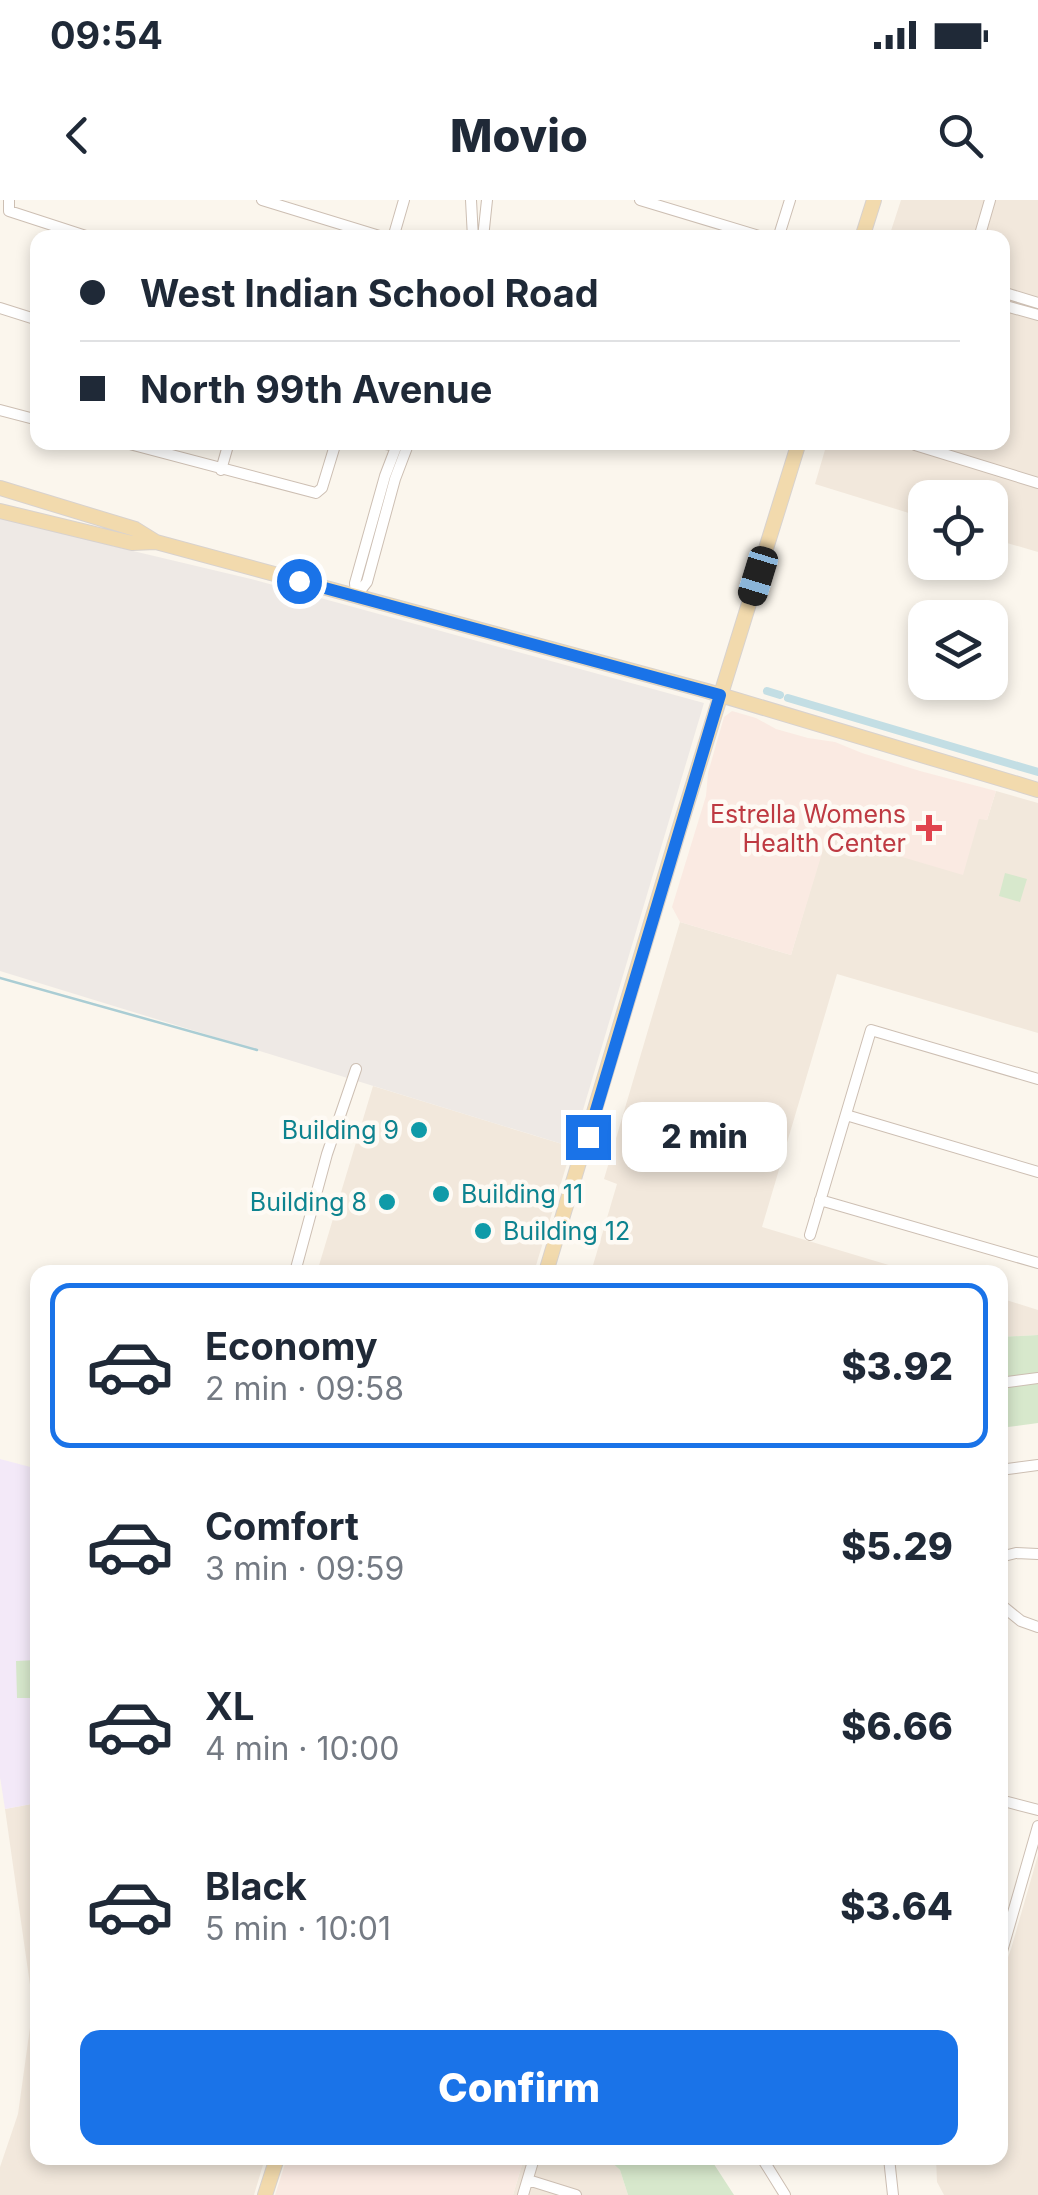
<!DOCTYPE html>
<meta charset="utf-8">
<style>
body{margin:0;font-family:Inter,sans-serif;background:#f2f2f3;color:#1f2937;height:100vh;display:flex;flex-direction:column;font-size:38px;white-space:nowrap}
*{box-sizing:border-box;margin:0}
p{font-size:32px;color:#747a83}
.icon{flex:none;width:55px;height:55px;fill:none;stroke:currentColor;stroke-width:2;stroke-linecap:round;stroke-linejoin:round}
.map{position:relative;flex:1;overflow:hidden}
.side{position:absolute;left:30px;top:1065px;width:978px;height:900px;display:flex;flex-direction:column;background:#fff;border-radius:20px;box-shadow:0 5px 15px #0003}
.side>*{flex:none}
.hud{position:absolute;left:30px;top:30px;width:980px;height:220px;border-radius:20px;box-shadow:0 5px 15px #0003;display:grid;align-content:center;height:220px;padding:0 50px;background:#fff}
.fabs{position:absolute;left:908px;top:280px;display:grid;gap:20px}
.fabs a{display:grid;place-items:center;width:100px;height:100px;border-radius:20px;background:#fff;box-shadow:0 5px 15px #0003;font-size:50px}
.end{position:absolute;width:45px;height:45px;margin:-22px;border:12px solid #1a73e8;background:#fff;box-shadow:0 0 0 5px #fff}
.from{border-radius:50%}
.bubble{position:absolute;height:70px;border-radius:20px;background:#fff;box-shadow:0 5px 15px #0003;font-size:32px;font-weight:800;line-height:70px;text-align:center}
.car{position:absolute;width:30px;height:60px;margin:-30px -15px;border-radius:12px;box-shadow:0 0 8px 2px #0007;background:linear-gradient(#222 24%,#8ab4d8 0 40%,#222 0 76%,#8ab4d8 0 86%,#222 0)}
.hud b{display:flex;align-items:center;gap:35px;height:95px;font-size:38px}
.hud b+b{border-top:2px solid #e0e1e3}
.hud i{width:25px;height:25px;background:#1f2937}
ul{padding:18px 0 0;list-style:none}
li{display:flex;align-items:center;gap:30px;height:165px;margin:0 20px 15px;padding:0 30px;border:5px solid transparent;border-radius:20px}
li div{flex:1}
li b{display:block;font-size:38px}
li em{font-style:normal;font-weight:800}
li.selected{border-color:#1a73e8}
li>.icon{width:90px;height:90px;stroke-width:1.5}
.button{display:flex;gap:20px;margin-top:auto;padding:20px 50px}
.button a{flex:1;height:115px;border-radius:20px;background:#1a73e8;color:#fff;font-size:40px;font-weight:800;line-height:115px;text-align:center}
.status{display:flex;justify-content:space-between;align-items:center;height:70px;padding:0 50px;background:#fff;direction:ltr}
.status svg{height:28px;fill:currentColor}
header{display:flex;justify-content:space-between;align-items:center;height:130px;padding:0 50px;background:#fff;font-size:45px;font-weight:800}
.map>svg:first-child{display:block}
</style>
<div class="status"><b>09:54</b><svg viewBox="0 0 49 12"><path d="M0 12V9h3v3zM5 12V6h3v6zM10 12V3h3v9zM15 12V0h3v12zM26 1h20v11H26zM47 4h2v5h-2z"/></svg></div>
<header><svg class="icon" aria-label="back" viewBox="0 0 24 24"><path d="M15 5l-7 7 7 7"/></svg>Movio<svg class="icon" aria-label="search" viewBox="0 0 24 24"><circle cx="10" cy="10" r="6"/><path d="M15 15l6 6"/></svg></header>
<div class="map">
<svg width="1038" height="1995" viewBox="0 0 1038 1995">
<rect width="100%" height="100%" fill="#fbf6ed"/>
<path fill="#f2e8dc" d="M901,0H1038V352L990,338V298H925V318L815,284L827,243L1002,242V38L889,37Z
M996,591L1038,603V833L837,774L762,1027L912,1072H591L617,984L604,979L680,722L791,755L829,627L877,641L875,648L980,618L987,620Z
M373,886L572,947L534,1072H317Z
M1000,1098L1038,1110V1135L1000,1137Z
M37,1603L38,1958H265L254,1995H0V1967L18,1914L33,1806L5,1609Z
M1038,1655V1995H944L937,1982L936,1958H1000V1779L1011,1749Z
M524,1958H607L620,1970L628,1995H513Z"/>
<path fill="#faeae2" d="M732,511L756,518L776,529L808,538L835,542L862,553L920,571L996,591L987,620L979,619L963,675L875,649L876,641L830,627L791,755L680,722L672,707L706,596L708,573L724,517Z
M287,1958H524L513,1995H275Z"/>
<path fill="#eee9e5" d="M0,315L112,346L251,379L704,503L572,947L0,771Z"/>
<path fill="#f3e9f8" d="M0,1259L38,1269L37,1603L5,1609L0,1577Z"/>
<path fill="#d7e8cc" d="M1005,673L1027,679L1020,702L999,696Z
M1038,1135V1223L1000,1228V1137Z
M37,1460V1498H17L16,1461Z
M607,1958H710L734,1995H628L620,1970Z"/>
<g fill="none" stroke-linecap="round" stroke-linejoin="round">
<path stroke="#aacdd4" stroke-width="2.5" d="M0,778L257,850"/>
<path stroke="#c3dee4" stroke-width="8" d="M767,491L780,495
M788,498L1038,572"/>
<g stroke="#cdbfb3" stroke-width="12">
<path id="minor" d="M9,0V11L92,38
M262,0L386,38
M471,0L473,38
M640,0L766,38
M393,38L404,0
M483,38L487,0
M776,38L780,32L790,0
M979,38L990,0
M1002,92L1038,103
M1002,105L1038,115
M0,108L38,120
M0,210L38,220
M122,242L316,293L322,288L336,242
M376,242L396,246
M916,242L915,245L1038,283
M221,270L229,242
M356,396L367,382L395,279L409,242
M356,396L355,383L385,276L398,242
M846,915L1038,972
M820,1000L1038,1063
M810,1035L871,830L1038,879
M295,1072L327,954L356,869
M1000,1183L1038,1178
M1000,1270L1038,1265
M1000,1357L1016,1353L1038,1354
M1000,1404L1021,1421L1038,1427
M1000,1600L1038,1610
M1000,1758L1038,1626
M762,1958L785,1995
M889,1958L893,1995
M528,1980L576,1995
M523,1995L534,1958"/>
</g>
<g stroke="#d8d2ce" stroke-width="16">
<path id="major" d="M862,38L874,0
M0,288L135,329L156,342L707,491L1038,590
M0,311L132,343L155,342
M546,1072L678,633L799,242
M265,1995L277,1958"/>
</g>
<use href="#minor" stroke="#fff" stroke-width="10"/>
<use href="#major" stroke="#f2daad" stroke-width="14"/>
</g>
<g fill="none" stroke-linecap="round" stroke-linejoin="round">
<path stroke="#1a73e8" stroke-width="12" d="M299,381L720,495L588,937"/>
</g>
<path fill="#e0444e" stroke="#fefaf4" stroke-width="4" d="M924 613h10v10h10v10h-10v10h-10v-10h-10v-10h10z"/>
<g fill="#0f9aa8" stroke="#fefaf4" stroke-width="4">
<circle cx="419" cy="930" r="10"/>
<circle cx="441" cy="994" r="10"/>
<circle cx="387" cy="1002" r="10"/>
<circle cx="483" cy="1031" r="10"/>
</g>
<g text-anchor="middle" dominant-baseline="central" stroke-width="9" stroke-linejoin="round" paint-order="stroke">
<g font-size="25" fill="#be3a42" stroke="#fefaf4" text-anchor="end">
<text x="906" y="614">Estrella Womens<tspan x="906" dy="29">Health Center</tspan></text>
</g>
<g font-size="25" fill="#0d838f" stroke="#fefaf4" text-anchor="end">
<text x="399" y="930">Building 9</text>
<text x="461" y="994" text-anchor="start">Building 11</text>
<text x="367" y="1002">Building 8</text>
<text x="503" y="1031" text-anchor="start">Building 12</text>
</g>
</g>
</svg>
<div class="fabs">
<a><svg class="icon" aria-label="locate" viewBox="0 0 24 24"><circle cx="12" cy="12" r="6"/><path d="M12 2v4M12 18v4M2 12h4M18 12h4"/></svg></a>
<a><svg class="icon" aria-label="layers" viewBox="0 0 24 24"><path d="M12 4l9 5-9 5-9-5zM3 14l9 5 9-5"/></svg></a>
</div>
<i class="end from" style="left:299px;top:381px"></i>
<i class="end" style="left:588px;top:937px"></i>
<div class="bubble" style="left:622px;top:902px;width:165px">2 min</div>
<i class="car" style="left:758px;top:376px;rotate:197deg"></i>
<div class="hud">
<b><i class="from"></i>West Indian School Road</b>
<b><i></i>North 99th Avenue</b>
</div>
<section class="side">
<ul>
<li class="selected"><svg class="icon" aria-label="car" viewBox="0 0 24 24"><path d="M5 17H2v-5l4-1 3-4h7l3 4 3 1v5h-3M9 17h6M6 11h13"/><circle cx="7" cy="17" r="2"/><circle cx="17" cy="17" r="2"/></svg><div><b>Economy</b><p>2 min · 09:58</p></div><em>$3.92</em></li>
<li><svg class="icon" aria-label="car" viewBox="0 0 24 24"><path d="M5 17H2v-5l4-1 3-4h7l3 4 3 1v5h-3M9 17h6M6 11h13"/><circle cx="7" cy="17" r="2"/><circle cx="17" cy="17" r="2"/></svg><div><b>Comfort</b><p>3 min · 09:59</p></div><em>$5.29</em></li>
<li><svg class="icon" aria-label="car" viewBox="0 0 24 24"><path d="M5 17H2v-5l4-1 3-4h7l3 4 3 1v5h-3M9 17h6M6 11h13"/><circle cx="7" cy="17" r="2"/><circle cx="17" cy="17" r="2"/></svg><div><b>XL</b><p>4 min · 10:00</p></div><em>$6.66</em></li>
<li><svg class="icon" aria-label="car" viewBox="0 0 24 24"><path d="M5 17H2v-5l4-1 3-4h7l3 4 3 1v5h-3M9 17h6M6 11h13"/><circle cx="7" cy="17" r="2"/><circle cx="17" cy="17" r="2"/></svg><div><b>Black</b><p>5 min · 10:01</p></div><em>$3.64</em></li>
</ul>
<div class="button"><a>Confirm</a></div>
</section>
</div>
